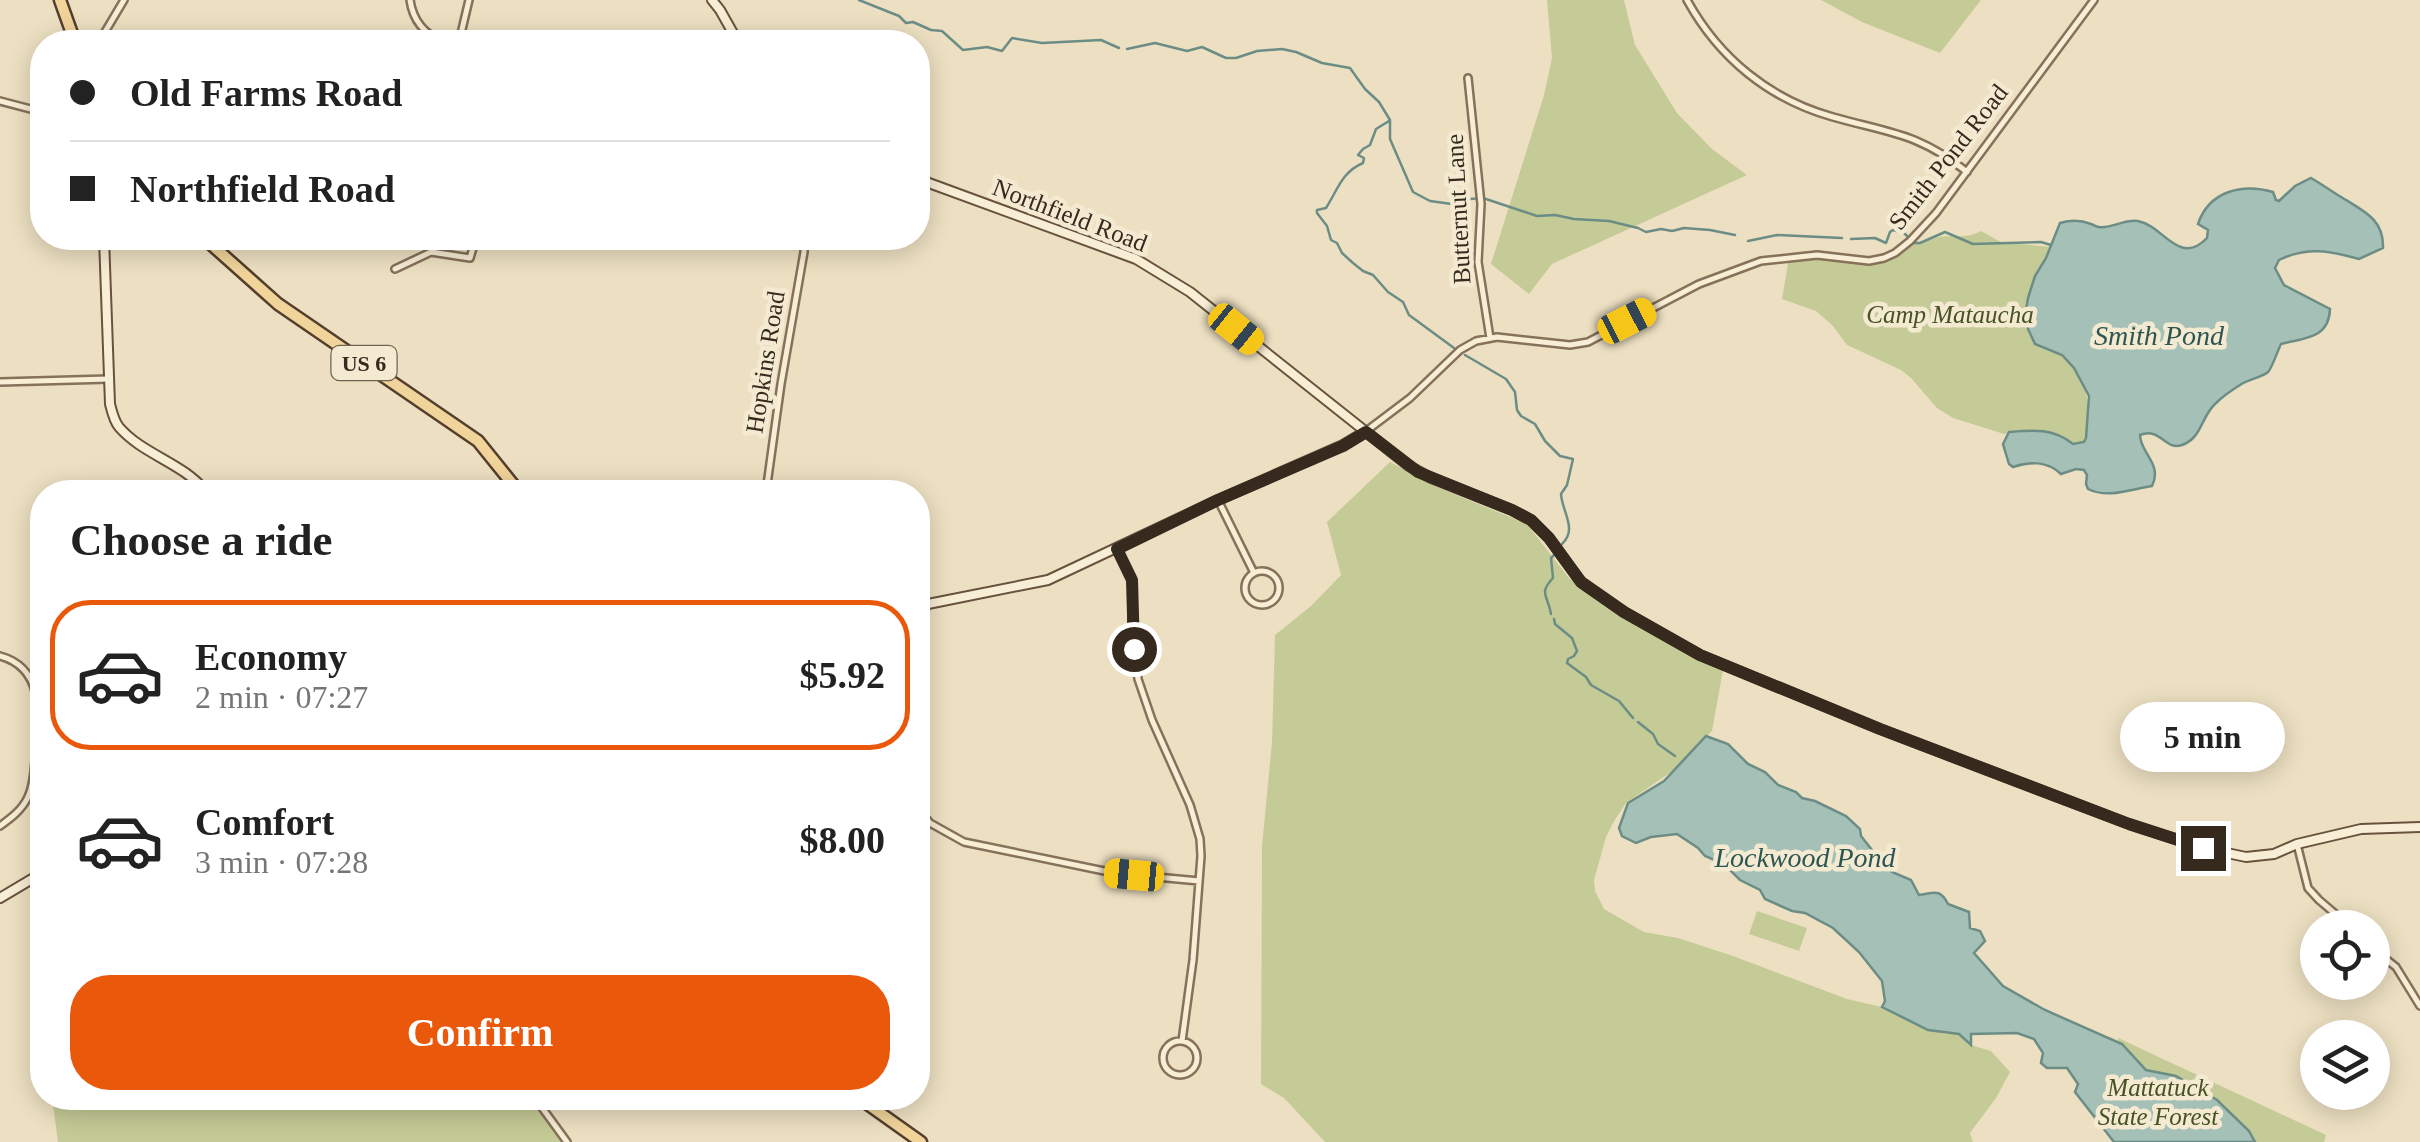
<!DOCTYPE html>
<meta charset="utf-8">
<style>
body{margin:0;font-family:Georgia,serif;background:#f2f2f2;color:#222;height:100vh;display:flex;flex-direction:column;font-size:38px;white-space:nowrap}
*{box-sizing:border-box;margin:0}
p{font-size:32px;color:#767676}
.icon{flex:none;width:55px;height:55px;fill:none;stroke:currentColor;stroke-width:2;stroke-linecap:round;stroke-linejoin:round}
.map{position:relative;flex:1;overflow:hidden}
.details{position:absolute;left:30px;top:480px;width:900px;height:630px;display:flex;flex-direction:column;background:#fff;border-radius:40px;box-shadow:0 5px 25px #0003}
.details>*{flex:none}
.banner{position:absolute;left:30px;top:30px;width:900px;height:220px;border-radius:40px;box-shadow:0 5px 25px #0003;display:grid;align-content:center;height:220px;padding:0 40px;background:#fff}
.fabs{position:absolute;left:2300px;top:910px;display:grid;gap:20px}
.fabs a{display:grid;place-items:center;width:90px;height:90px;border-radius:50%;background:#fff;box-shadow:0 5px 25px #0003;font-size:50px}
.end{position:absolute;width:45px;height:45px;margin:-22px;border:12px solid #36291e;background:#fff;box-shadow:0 0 0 5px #fff}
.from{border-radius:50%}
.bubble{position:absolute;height:70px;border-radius:35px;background:#fff;box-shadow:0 5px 25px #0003;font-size:32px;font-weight:700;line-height:70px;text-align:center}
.car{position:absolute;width:30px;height:60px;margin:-30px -15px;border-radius:12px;box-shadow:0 0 8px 2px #0007;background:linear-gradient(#f5c518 24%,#345 0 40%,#f5c518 0 76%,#345 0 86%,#f5c518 0)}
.banner b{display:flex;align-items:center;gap:35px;height:95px;font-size:38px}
.banner b+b{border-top:2px solid #e0e0e0}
.banner i{width:25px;height:25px;background:#222}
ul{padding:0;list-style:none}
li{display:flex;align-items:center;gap:30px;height:150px;margin:0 20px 15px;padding:0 20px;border:5px solid transparent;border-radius:40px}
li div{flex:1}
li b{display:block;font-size:38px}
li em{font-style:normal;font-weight:700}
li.selected{border-color:#ea580c}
li>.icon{width:90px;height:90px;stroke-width:1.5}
h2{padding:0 40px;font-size:45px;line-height:120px}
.primary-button{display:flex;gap:20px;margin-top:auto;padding:20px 40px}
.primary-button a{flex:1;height:115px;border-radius:40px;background:#ea580c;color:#fff;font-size:40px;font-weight:700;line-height:115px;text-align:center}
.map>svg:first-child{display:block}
</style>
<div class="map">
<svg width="2420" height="1142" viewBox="0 0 2420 1142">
<rect width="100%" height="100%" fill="#ede0c2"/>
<path fill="#c5cb96" d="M1547,0H1624L1635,45L1677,113L1712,149L1747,175L1552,264L1529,294L1491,264L1544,95L1552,58Z
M1821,0H1981L1940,53L1862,22Z
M1981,231L2001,242L2050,247C2036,285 2017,302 2035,344C2043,347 2051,349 2058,353C2090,370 2092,412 2084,442L2073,444C2055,430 2026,426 2004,434L1953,418L1937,408L1911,378L1901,370L1847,345L1832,325L1816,311L1782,299L1789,258C1799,258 1810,256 1821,256C1862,259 1876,271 1913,244C1923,244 1929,239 1939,237C1953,235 1967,239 1981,231Z
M1390,462L1437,487L1527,524L1569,578L1599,601L1693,656L1723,670L1712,731L1671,772L1626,803L1613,823L1606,837L1594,880L1595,891L1604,909L1644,932L1678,938L1733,956L1847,999L1882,1007L1944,1034H1959L1971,1045L1991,1051L2010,1072L1996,1098L1970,1133L1973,1142H1325L1284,1098L1261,1084L1262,846L1272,742L1275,635L1311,606L1341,575L1327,522Z
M1757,911L1807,928L1799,951L1749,934Z
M2118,1038L2326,1135L2324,1142H2117Z
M52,1098H475L487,1108L533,1101L563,1142H58Z"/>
<path fill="#a4c0b7" stroke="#6c8d85" stroke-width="2.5" d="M2311,178C2323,185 2334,193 2346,200C2366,212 2384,221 2383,248L2359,259C2330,251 2307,246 2279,260L2275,268L2284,285L2330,309C2329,339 2304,338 2281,344C2278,350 2271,370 2268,372C2261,378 2248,379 2240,385C2232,390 2222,397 2215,404C2201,417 2202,438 2182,445C2165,451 2161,427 2140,435C2140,453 2163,464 2152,486C2131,489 2108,499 2088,489L2086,484L2087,475L2084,470L2076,469L2061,474C2047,461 2031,461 2013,467L2009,464L2003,444L2009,432C2033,430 2053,428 2073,444L2084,442L2086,438L2089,396L2074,368L2062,355L2035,344L2028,329L2026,310L2028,298L2035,276L2046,258L2060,223C2070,220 2081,220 2091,224C2094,225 2096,227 2099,227C2111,229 2124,219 2138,221C2164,226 2179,267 2207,238L2208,230L2198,224C2209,191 2242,183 2273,192L2276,200L2279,201L2295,186Z
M1706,736L1728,744L1748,764L1765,772L1778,785L1796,792L1802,798L1815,801L1846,816L1860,829L1861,836L1883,864L1892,872L1911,880L1919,895C1934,893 1940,888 1948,904L1969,912L1970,928L1980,931L1985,941L1974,953L2003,986L2045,1010L2122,1044L2146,1070L2176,1076L2217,1100L2249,1131L2255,1142H2114L2075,1092L2078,1084L2067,1068H2047L2041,1063L2043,1053L2034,1039L2017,1033L1971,1034V1045L1959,1034L1928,1030L1882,1007L1885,1001L1882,981L1859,952L1833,928L1805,913L1792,911L1765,899L1760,890L1740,880L1724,864L1705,856L1698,848L1677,834L1651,837L1636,843L1622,836L1619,828L1628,803L1664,781Z"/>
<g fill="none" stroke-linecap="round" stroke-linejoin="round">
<path stroke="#6c8d85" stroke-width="2.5" d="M859,0L899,16L906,23L913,22L931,30L942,31L963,50L987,47L1002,51L1012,38L1042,43L1101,40L1119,48
M1127,49L1155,43L1187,51L1202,47L1226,58H1236L1257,51L1282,49L1296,52L1322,63L1350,68L1365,89L1379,102L1390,120V139L1413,192L1430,201L1459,205L1470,199L1483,198L1537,216L1555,215L1574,219L1609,221L1638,228L1646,232L1661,229L1672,231L1684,228L1710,230L1735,235
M1389,121L1376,129L1370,145L1363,149L1358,155L1364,158L1363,163C1342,172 1338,189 1326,208L1317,210V213L1327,226L1331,240L1337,243L1342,253L1353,263L1363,271L1373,275L1388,292L1403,302L1409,315L1454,348
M1851,239L1875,238L1886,243L1890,232L1893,230L1904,233L1909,238
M1748,241L1777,235L1842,238
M1914,243H1920L1945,232L1973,244L2041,242L2051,245
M1465,355L1506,379L1515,392L1517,410L1521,416L1535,424L1545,441L1560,456L1573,459L1567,485L1561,494C1562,512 1578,529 1562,544
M1551,614C1548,595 1538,594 1553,578L1551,558L1556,553
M1554,619L1555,624L1572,638L1577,651L1574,656L1568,659L1567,663L1586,677L1591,685L1619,701L1633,718
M1638,722L1653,734L1658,744L1675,756"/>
<g stroke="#86715a" stroke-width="10">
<path id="street" d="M410,0C413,21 424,34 443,42
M1687,0C1719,58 1769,99 1833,117C1889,133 1919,133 1967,172
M99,42L124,0
M459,42L469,0
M1468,78L1481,204L1478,262L1490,338
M0,101L42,112
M395,269L431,252L470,258L476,238
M0,382L109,379
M1365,432L1410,398L1460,350L1476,341L1497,337L1570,345L1588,342L1699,284L1761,261L1817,255L1869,261L1884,258L1895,253L1910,241L1936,213L2094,0
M493,492L509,482
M766,492L781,384L804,252V238
M1218,500L1254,573
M1117,549L1132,580V624L1138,679L1152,720L1190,805L1200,839L1201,856L1193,960L1182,1041
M1245 588a17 17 0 1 1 34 0a17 17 0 1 1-34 0Z
M0,656C44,668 39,713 36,750C34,765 35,783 28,797C22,810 11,818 0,826
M918,809L930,823L964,842L1114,873L1199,881
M2297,844L2308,888L2319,900L2352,928
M2372,948L2396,967L2420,1006
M1163 1058a17 17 0 1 1 34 0a17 17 0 1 1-34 0Z
M535,1098L567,1142"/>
</g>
<g stroke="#68523d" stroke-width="12">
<path id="secondary" d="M712,0L720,10L738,42
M918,179L1136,259L1190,292L1409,466L1431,478L1512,510L1531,520L1549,538L1581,582L1624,612L1700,655L1880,729L2129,824L2203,848L2246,857L2274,854L2297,844L2361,829L2420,827
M104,238L110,404C112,412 114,421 119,427C143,455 184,463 206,492
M918,606L1048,580L1218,500L1343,445L1365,432
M0,898L42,873"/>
</g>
<g stroke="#543f2e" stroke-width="15">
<path id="primary" d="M60,0L75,42
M204,238L278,304L478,441L519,492
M859,1098L921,1142"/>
</g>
<use href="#street" stroke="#f8edd5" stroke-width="5"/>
<use href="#secondary" stroke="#f8edd5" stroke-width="8"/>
<use href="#primary" stroke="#f0d49a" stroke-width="10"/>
</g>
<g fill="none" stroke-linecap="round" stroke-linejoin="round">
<path stroke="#36291e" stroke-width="12" d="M1134,649L1132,580L1117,549L1218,500L1343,446L1366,432L1418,472L1512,510L1531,520L1549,538L1581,582L1624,612L1700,655L1880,729L2129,824L2203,848"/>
</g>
<g text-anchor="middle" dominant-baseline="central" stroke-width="9" stroke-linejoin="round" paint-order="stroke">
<rect fill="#f4ead1" stroke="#6f6354" stroke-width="2.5" x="331.5" y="346" width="65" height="34" rx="8"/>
<g font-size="22" font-weight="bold" fill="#36291e">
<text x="364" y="363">US 6</text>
</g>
<g font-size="25" fill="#36291e" stroke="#f4ead1">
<text transform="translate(1948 157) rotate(-52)">Smith Pond Road</text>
<text transform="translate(1458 209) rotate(-93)">Butternut Lane</text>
<text transform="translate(1070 215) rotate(21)">Northfield Road</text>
<text transform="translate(765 362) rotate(-81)">Hopkins Road</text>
</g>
<g font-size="25" font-style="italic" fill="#475225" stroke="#f4ead1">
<text x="1950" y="314">Camp Mataucha</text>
<text x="2158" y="1087">Mattatuck<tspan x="2158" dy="29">State Forest</tspan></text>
</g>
<g font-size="28" font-style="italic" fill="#2d5653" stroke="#f4ead1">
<text x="2159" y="335">Smith Pond</text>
<text x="1805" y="857">Lockwood Pond</text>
</g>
</g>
</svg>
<div class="fabs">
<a><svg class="icon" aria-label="locate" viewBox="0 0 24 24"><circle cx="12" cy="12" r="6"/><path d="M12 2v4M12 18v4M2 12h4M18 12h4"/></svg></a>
<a><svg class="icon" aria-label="layers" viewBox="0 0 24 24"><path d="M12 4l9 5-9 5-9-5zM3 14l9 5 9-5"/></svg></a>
</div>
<i class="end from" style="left:1134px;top:649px"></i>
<i class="end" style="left:2203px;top:848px"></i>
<div class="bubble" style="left:2120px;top:702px;width:165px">5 min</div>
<i class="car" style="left:1627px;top:321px;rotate:63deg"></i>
<i class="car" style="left:1236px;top:329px;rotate:129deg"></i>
<i class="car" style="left:1134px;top:875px;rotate:275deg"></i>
<div class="banner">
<b><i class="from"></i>Old Farms Road</b>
<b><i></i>Northfield Road</b>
</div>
<section class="details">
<h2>Choose a ride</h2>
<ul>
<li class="selected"><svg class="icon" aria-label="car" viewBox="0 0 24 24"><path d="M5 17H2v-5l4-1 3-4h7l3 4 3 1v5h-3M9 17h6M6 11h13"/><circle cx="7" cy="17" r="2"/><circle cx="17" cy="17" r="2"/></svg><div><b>Economy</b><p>2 min · 07:27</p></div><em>$5.92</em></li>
<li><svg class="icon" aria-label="car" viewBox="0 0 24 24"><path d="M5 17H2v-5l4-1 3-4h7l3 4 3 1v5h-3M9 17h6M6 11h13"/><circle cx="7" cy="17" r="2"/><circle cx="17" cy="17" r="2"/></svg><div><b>Comfort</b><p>3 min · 07:28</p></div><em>$8.00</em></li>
</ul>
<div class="primary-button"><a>Confirm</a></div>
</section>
</div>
